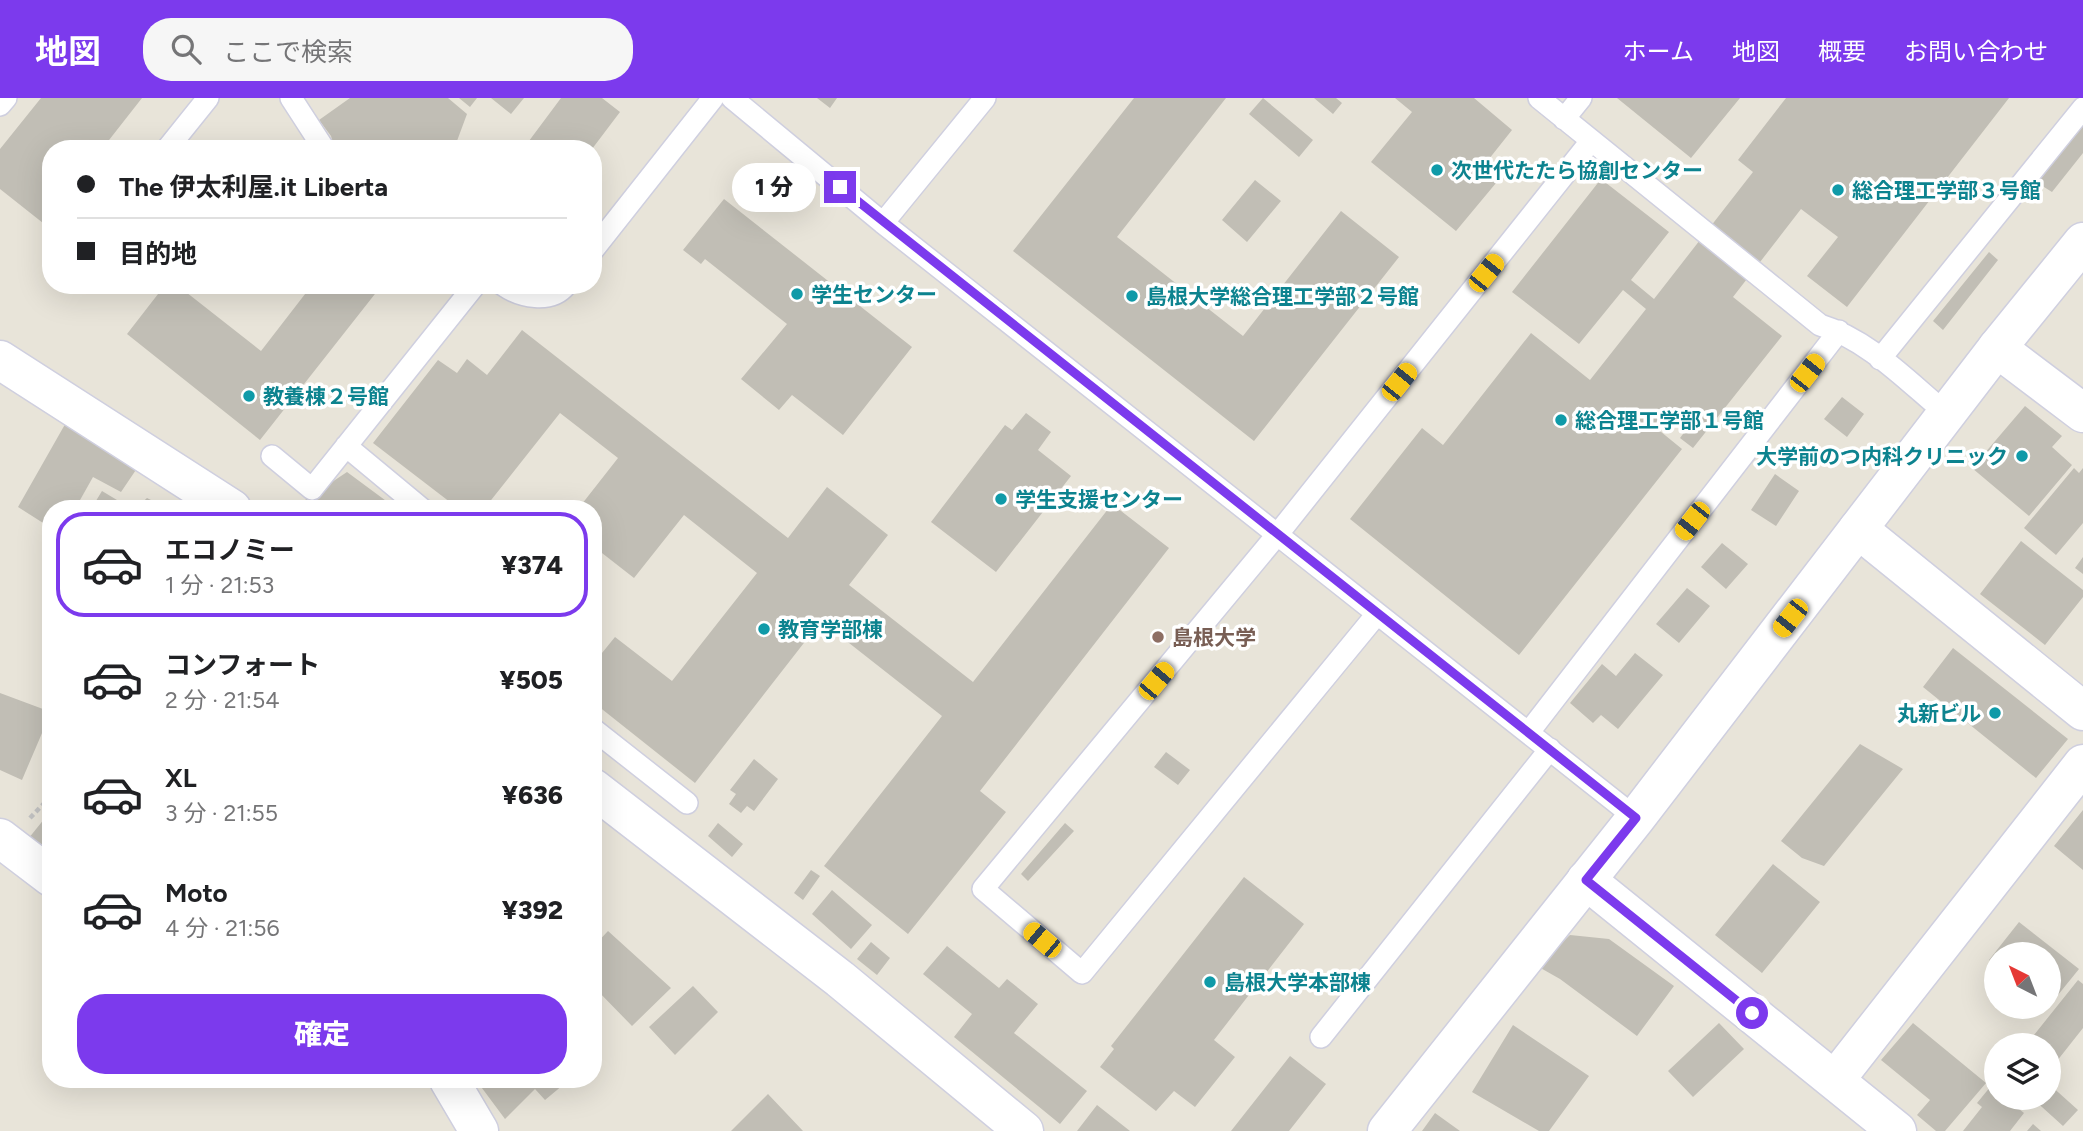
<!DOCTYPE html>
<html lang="ja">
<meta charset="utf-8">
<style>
body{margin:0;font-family:Figtree,"Noto Sans JP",sans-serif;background:#f6f6f6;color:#202124;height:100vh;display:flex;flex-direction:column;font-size:26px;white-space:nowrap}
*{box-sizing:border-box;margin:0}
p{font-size:23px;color:#757577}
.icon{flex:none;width:38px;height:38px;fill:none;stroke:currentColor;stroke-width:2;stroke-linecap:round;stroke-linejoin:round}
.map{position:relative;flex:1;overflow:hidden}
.sheet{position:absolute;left:42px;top:402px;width:560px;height:588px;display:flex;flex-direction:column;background:#fff;border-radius:28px;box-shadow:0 7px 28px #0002}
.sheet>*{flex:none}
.banner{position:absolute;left:42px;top:42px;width:560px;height:154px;border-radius:28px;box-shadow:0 7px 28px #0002;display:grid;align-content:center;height:154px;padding:0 35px;background:#fff}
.needle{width:46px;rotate:318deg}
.tools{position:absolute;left:1984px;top:844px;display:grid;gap:14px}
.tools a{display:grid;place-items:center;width:77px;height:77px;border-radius:50%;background:#fff;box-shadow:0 7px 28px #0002;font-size:35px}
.end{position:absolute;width:32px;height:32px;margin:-16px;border:9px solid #7c3aed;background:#fff;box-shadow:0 0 0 4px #fff}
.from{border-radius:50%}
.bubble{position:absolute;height:49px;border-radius:24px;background:#fff;box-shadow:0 7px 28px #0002;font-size:23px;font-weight:800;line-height:49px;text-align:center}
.car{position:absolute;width:21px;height:42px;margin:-21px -10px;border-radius:9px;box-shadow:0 0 5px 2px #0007;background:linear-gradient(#f5c518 24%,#345 0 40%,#f5c518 0 76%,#345 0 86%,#f5c518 0)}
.banner b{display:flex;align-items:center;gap:24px;height:66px;font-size:26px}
.banner b+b{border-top:2px solid #e0e0e0}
.banner i{width:18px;height:18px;background:#202124}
ul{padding:12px 0 0;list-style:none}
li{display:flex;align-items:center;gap:21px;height:105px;margin:0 14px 10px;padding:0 21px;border:4px solid transparent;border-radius:28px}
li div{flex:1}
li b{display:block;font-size:26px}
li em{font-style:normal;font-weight:800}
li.selected{border-color:#7c3aed}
li>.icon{width:63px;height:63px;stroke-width:1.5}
.action{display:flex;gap:14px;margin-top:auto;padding:14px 35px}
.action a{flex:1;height:80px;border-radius:28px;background:#7c3aed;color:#fff;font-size:28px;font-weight:800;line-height:80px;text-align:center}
header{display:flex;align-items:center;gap:42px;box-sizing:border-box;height:98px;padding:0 35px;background:#7c3aed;color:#fff}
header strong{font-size:33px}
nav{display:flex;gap:38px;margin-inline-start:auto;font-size:24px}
.search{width:490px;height:63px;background:#f6f6f6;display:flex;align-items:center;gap:18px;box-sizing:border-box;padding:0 24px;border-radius:28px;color:#757577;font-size:26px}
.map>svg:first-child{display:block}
</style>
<header>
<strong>地図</strong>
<div class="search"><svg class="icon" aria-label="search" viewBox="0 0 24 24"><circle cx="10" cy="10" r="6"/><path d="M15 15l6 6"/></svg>ここで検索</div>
<nav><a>ホーム</a><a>地図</a><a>概要</a><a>お問い合わせ</a></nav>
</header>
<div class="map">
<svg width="2083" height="1033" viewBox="0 0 2083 1033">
<rect width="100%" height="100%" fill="#e8e4d9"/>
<path fill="#c1beb5" d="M41,0H142L102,51H51V116L43,125L0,91V51Z
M350,0H448L467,16L454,51H335L331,38L319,22Z
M459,0H477L470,9Z
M491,0H524L511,16Z
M561,0H602L620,14L592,51H523Z
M817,0H837L830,10Z
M1134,0H1226L1117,139L1243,238L1341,113L1399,159L1254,343L1013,153Z
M1263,0L1313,42L1299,59L1249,16Z
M1314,0H1336L1342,5L1333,16Z
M1395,0H1474L1512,32L1485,66L1501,79L1456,133L1371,64L1412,14Z
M1617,0H1740L1691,60Z
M1786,0H2009L1847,209L1807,178L1838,139L1801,111L1733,199L1782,238L1693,350L1680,340L1686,332L1665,315L1655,329L1682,351L1519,557L1350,421L1422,330L1443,347L1531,235L1590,282L1646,211L1623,192L1579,246L1512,194L1601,81L1669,134L1631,182L1654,201L1753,74L1738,62Z
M2083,25V55L2052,94L2036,84Z
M1255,82L1281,103L1247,144L1222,122Z
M724,101L912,249L843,337L792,297L779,312L741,281L787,226L705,161L701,166L683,152Z
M51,134V149L44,143Z
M1989,154L1998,162L1943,232L1933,223Z
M165,187H177L261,253L312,187H382L260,342L127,236Z
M522,232L788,440L827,389L888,437L849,487L973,584L1112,406L1169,450L980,693L1006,714L908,836L824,768L942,618L821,523L695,685L593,604V566L615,539L672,583L757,475L684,417L634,480L593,448V411H578L618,360L560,315L484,411H459L373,345L438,262L457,275L467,261L487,277Z
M1842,299L1864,316L1847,339L1824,321Z
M2025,308L2062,338L2052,349L2072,367L2029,418L1972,370Z
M72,314L144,360L121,394L93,379L75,411H51V430L18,409Z
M1026,315L1051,334L1038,352L1071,378L996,474L931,424L1005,327L1012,332Z
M2074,370L2079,375L2083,370V425L2056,457L2024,430Z
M347,374L397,411L293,410Z
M1775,376L1799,393L1776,428L1751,412Z
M102,393L132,411H91Z
M147,400L169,411H135Z
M2021,443L2083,492V499L2045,547L1980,496Z
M1722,445L1748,466L1726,491L1701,469Z
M2083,459V476L2075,470Z
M1687,490L1710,508L1679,545L1656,526Z
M1953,550L2068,641L2036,680L1923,589Z
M1635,555L1663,577L1618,631L1601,617L1593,625L1570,605L1602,566L1616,578Z
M0,595L51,614L22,682L0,672Z
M1860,646L1903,671L1824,768L1802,760L1781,743Z
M1166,654L1190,672L1178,687L1154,669Z
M754,661L778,681L754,713L747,708L741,715L729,706L736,696L730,692Z
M2083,712V772L2054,748Z
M45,720L51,723V765L24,746Z
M718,725L743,746L732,759L708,738Z
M1065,725L1074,733L1028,783L1021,776Z
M1773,766L1820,804L1762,875L1715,837Z
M811,772L820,778L803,802L794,795Z
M1244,779L1304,826L1214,942L1235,959L1195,1009L1174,993L1156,1013L1100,969L1114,951L1111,948Z
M832,792L872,827L851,851L812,816Z
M2019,824L2079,871L2049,908V856H1997V868L1989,862Z
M608,833L671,890L632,928L593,888V849Z
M1570,837L1609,841L1674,888L1637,938L1560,881L1537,868Z
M871,844L890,860L877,877L857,861Z
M947,848L999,890L1007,881L1038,906L1014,935L1087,993L1060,1026L954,939L972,916L923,876Z
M2078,882L2083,886V930L2053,968L2049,965V947H2026Z
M693,888L718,914L675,957L649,929Z
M1719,925L1744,951L1693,999L1668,973Z
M1913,925L1986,985L1945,1033H1936L1917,1017L1930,1002L1881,962Z
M1513,927L1589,978L1549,1033H1539L1472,994Z
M1290,958L1326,986L1289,1033H1231Z
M476,982H569L545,1002L535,991L505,1021Z
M2049,986L2078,1012L2063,1028L2031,999H2049Z
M1991,988L1997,993V999H2004L2024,1015L2010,1033H1963L1982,1009L1977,1005Z
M768,996L803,1033H731Z
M1097,1007L1130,1033H1077Z
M1435,1015L1460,1033H1422Z
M2033,1026L2041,1033H2027Z"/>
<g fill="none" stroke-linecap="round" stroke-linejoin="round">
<g stroke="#cfcfdf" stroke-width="24">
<path id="service" d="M291,0L324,51
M732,0L883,125L1636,720
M1539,0L1820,227C1869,242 1907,283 1947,316
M0,7L6,0
M1564,21L1581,0
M167,51L208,0
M883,125L985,0
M593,152L713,0
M503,187C520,199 551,206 566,187
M1880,261L2083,10
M346,348L422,411
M272,358L312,391L475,187
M1377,516L1082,875L983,791L1277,437L1591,43
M593,631L687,705
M1529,634L1839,233
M1321,939L1550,651"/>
</g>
<g stroke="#cfcfdf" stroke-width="41">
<path id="minor" d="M1997,250L2083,315
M0,262L232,411
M1858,431L2083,613
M593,690L840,881L1024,1033
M0,740L51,779
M1586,782L1897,1033
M449,982L479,1033
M1835,982L2083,666"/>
</g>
<g stroke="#cfcfdf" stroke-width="41">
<path id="tertiary" d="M1387,1033L1636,720L1997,250L2083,144"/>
</g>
<path stroke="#c3c3c3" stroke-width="4.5" stroke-dasharray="5 3.5" stroke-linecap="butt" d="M30,720L51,698"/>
<use href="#service" stroke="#fff" stroke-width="21"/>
<use href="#minor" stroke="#fff" stroke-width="38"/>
<use href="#tertiary" stroke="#fff" stroke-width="38"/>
</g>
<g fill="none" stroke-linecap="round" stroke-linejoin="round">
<path stroke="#7c3aed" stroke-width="9" d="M840,89L1636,720L1586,782L1752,915"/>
</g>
<g fill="#0f9aa8" stroke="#fff" stroke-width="2.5">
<circle cx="1437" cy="72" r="7"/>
<circle cx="1838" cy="92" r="7"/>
<circle cx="797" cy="196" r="7"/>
<circle cx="1132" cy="198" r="7"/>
<circle cx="249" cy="298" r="7"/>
<circle cx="1561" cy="322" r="7"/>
<circle cx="2022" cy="358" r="7"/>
<circle cx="1001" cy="401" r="7"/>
<circle cx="764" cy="531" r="7"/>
<circle cx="1995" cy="615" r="7"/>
<circle cx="1210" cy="884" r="7"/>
</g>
<circle fill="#8d6e63" stroke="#fff" stroke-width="2.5" cx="1158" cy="539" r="7"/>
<g text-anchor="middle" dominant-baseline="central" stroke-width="7" stroke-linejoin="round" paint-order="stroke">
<g font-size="21" font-weight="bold" fill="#0d838f" stroke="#fff" text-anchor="start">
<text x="1451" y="72">次世代たたら協創センター</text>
<text x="1852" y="92">総合理工学部３号館</text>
<text x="811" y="196">学生センター</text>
<text x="1146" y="198">島根大学総合理工学部２号館</text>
<text x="263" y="298">教養棟２号館</text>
<text x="1575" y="322">総合理工学部１号館</text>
<text x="2008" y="358" text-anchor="end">大学前のつ内科クリニック</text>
<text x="1015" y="401">学生支援センター</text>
<text x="778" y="531">教育学部棟</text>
<text x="1981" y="615" text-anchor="end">丸新ビル</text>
<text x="1224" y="884">島根大学本部棟</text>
</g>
<g font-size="21" font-weight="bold" fill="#785e54" stroke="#fff" text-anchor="start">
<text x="1172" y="539">島根大学</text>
</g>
</g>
</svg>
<div class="tools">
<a><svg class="needle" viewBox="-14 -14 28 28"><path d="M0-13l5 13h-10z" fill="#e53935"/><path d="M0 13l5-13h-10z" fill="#757577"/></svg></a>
<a><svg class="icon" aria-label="layers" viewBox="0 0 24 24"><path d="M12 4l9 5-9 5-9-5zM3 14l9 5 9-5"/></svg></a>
</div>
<i class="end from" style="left:1752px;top:915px"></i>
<i class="end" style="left:840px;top:89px"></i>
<div class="bubble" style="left:732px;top:65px;width:84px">1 分</div>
<i class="car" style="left:1486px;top:175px;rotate:39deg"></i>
<i class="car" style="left:1807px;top:275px;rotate:38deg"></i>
<i class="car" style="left:1399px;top:284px;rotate:39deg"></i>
<i class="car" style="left:1692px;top:423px;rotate:218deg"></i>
<i class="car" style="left:1790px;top:520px;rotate:218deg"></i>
<i class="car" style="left:1156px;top:583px;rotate:40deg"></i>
<i class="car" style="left:1042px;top:842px;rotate:310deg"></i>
<div class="banner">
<b><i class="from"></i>The 伊太利屋.it Liberta</b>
<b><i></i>目的地</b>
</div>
<section class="sheet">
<ul>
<li class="selected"><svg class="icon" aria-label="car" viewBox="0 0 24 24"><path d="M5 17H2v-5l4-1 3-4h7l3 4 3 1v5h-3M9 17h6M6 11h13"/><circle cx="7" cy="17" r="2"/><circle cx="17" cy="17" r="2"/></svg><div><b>エコノミー</b><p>1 分 · 21:53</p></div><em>¥374</em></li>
<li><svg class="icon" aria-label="car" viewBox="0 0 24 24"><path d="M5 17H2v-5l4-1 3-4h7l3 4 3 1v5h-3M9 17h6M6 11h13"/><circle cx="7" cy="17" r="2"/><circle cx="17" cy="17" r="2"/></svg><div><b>コンフォート</b><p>2 分 · 21:54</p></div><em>¥505</em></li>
<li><svg class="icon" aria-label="car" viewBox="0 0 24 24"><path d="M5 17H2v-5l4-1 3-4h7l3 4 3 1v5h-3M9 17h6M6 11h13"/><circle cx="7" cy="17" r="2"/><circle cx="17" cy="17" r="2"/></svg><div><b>XL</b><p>3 分 · 21:55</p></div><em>¥636</em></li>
<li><svg class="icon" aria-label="car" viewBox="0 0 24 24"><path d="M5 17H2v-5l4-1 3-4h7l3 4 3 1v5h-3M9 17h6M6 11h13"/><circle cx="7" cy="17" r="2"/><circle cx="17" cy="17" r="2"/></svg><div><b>Moto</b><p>4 分 · 21:56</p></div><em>¥392</em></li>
</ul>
<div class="action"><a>確定</a></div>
</section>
</div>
